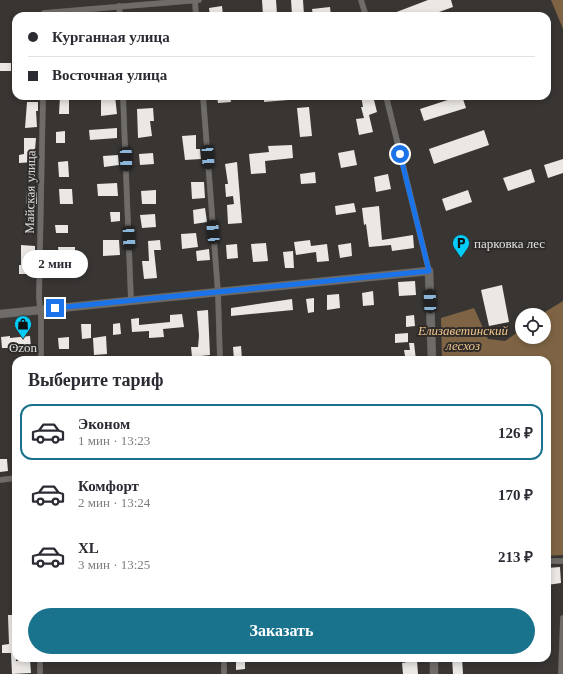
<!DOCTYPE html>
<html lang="ru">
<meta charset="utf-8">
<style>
body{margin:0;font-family:Georgia,serif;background:#f7f7f7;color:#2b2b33;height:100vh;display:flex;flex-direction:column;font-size:15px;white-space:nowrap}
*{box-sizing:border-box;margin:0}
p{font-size:13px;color:#7c7c81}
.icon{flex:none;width:22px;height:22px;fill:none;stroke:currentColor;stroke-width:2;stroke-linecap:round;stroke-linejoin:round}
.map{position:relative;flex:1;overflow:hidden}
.details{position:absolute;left:12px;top:356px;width:539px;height:306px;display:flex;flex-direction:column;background:#fff;border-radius:12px;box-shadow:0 2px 6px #0003}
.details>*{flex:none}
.guide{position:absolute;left:12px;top:12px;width:539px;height:88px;border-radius:12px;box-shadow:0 2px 6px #0003;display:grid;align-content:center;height:88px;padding:0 16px;background:#fff}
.controls{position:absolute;left:515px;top:308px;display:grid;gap:8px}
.controls a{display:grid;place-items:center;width:36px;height:36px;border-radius:50%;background:#fff;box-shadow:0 2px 6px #0003;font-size:20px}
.end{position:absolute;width:18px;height:18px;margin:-9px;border:5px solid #1a73e8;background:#fff;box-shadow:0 0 0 2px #fff}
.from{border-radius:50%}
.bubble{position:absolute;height:28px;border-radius:14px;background:#fff;box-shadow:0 2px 6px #0003;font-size:13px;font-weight:700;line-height:28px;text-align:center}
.car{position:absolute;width:12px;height:24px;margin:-12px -6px;border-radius:5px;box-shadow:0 0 3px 1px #0007;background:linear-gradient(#222 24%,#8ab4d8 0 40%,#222 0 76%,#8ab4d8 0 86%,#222 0)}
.guide b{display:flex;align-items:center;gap:14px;height:38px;font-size:15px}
.guide b+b{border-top:1px solid #e1e1e2}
.guide i{width:10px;height:10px;background:#2b2b33}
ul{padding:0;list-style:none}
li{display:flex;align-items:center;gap:12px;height:56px;margin:0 8px 6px;padding:0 8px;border:2px solid transparent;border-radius:12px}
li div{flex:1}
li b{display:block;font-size:15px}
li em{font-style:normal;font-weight:700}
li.current{border-color:#1a738c}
li>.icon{width:36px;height:36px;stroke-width:1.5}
h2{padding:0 16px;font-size:18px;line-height:48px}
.primary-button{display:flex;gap:8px;margin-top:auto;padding:8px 16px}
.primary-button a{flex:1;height:46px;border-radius:24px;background:#1a738c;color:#fff;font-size:16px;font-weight:700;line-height:46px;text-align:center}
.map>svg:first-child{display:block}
</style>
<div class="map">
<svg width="563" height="674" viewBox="0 0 563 674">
<rect width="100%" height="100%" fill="#383533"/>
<path fill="#7e6444" d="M551,0H563V29Z
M563,301V555L547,556V360H442L441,318L474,308L488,339L505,341L522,329V337H544V315H540Z"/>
<path fill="#eae7e4" d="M262,0H276L277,14L263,15Z
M291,0H303L304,15H292Z
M428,0H451L453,7L428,16H386Z
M222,6L223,16H210L209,8Z
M330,7L331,16H313L312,9Z
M0,63H11V71H0Z
M60,96H69V114H59Z
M101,96H115L117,114L101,116Z
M217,96H230L231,102L218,103Z
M264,96H288V100L264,102Z
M361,96H373L377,112L369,115L373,132L359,135L356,119L364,118L361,107H363Z
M460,96H462L466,108L424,121L420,109Z
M27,102H38V111H36L37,127L25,128Z
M309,107L312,136L300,137L297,108Z
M153,108L154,121H150L152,136L138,138L137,109Z
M117,128V138L90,140L89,130Z
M484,130L489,145L434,164L429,149Z
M65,131V143H56V132Z
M196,135V149H200L201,159L185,160L182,136Z
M24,138H36L34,162L19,163V155L24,154Z
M292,145L293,158L265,161L266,173L251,174L249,154L269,152L268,146Z
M354,150L357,165L341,168L338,153Z
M153,153L154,164L140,165L139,154Z
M118,155L119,165L104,167L103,156Z
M563,159V173L548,178L544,165Z
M68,161L69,177H59L58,162Z
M237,162L242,223L228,224L227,205L234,204L233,196L226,197L225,184H228L225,164Z
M531,169L535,182L508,191L503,178Z
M315,172L316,183L301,184L300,174Z
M388,174L391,189L376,192L374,177Z
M191,182H204L205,198L192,199Z
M117,183L118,196H98L97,184Z
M59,189H72L73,204H60Z
M156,190V204H142L141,191Z
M468,190L472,202L446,211L442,199Z
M27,191L37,192V204H26Z
M354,203L356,212L336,215L335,206Z
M379,206L382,240L413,235L414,248L392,251L391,245L369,247L366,224L364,225L362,208Z
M205,208L207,222L194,224L193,210Z
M110,212H120V221L111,222Z
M155,214L156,227L142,228L140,215Z
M55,225H68V233H56Z
M196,233L198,247L182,249L181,234Z
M103,240H119L120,255L103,256Z
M160,240L161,250H154L157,278L144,279L142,261H149L148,241Z
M310,240L311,246L327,244L329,261L317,262L316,252L296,255L294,242Z
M266,243L268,261L253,262L251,244Z
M351,243L352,256L340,258L338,245Z
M237,244L238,258L227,259L226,245Z
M21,245L35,246V274H19V265H21Z
M58,247H75V271H61Z
M209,249L210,260L197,261L196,251Z
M293,251L294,268H285L283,252Z
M415,281L416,295L399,296L398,282Z
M502,285L509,322L489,326L481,290Z
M373,291L374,305L363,306L362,293Z
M339,294L340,308L327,310V295Z
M314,298V312L308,313L306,299Z
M292,299L293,310L231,316V308Z
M208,310L210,355L192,357L191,347H198L199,336L197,311Z
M182,314L184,327L163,329L164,337L149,338V331L132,332L131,319L139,318V325L170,322V315Z
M414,315L415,326L406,327V316Z
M120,323L121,334L113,335V324Z
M81,324H91V338L82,339Z
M408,333V342L395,343V334Z
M10,336V338L30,336L31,348H2L1,337Z
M106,336L107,354L94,355L93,338Z
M69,337V349H59L58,338Z
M409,343H414L416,360H411L410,356H405L404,350H410Z
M241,346L242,360H234L233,347Z
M0,459H7L8,471L0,472Z
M560,567L561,583L547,585V568Z
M8,615H16V661L30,660L31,673L12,674L11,653H2V645L9,644Z
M452,658H462L463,674H453Z
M236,660H245V669L236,670Z
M417,660L418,674H403L402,663Z"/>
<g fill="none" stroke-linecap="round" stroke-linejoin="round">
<g stroke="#555351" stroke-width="6">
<path id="street" d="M195,0L196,16
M361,0L366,16
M119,6L120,16
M44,16V13L199,0
M123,96L131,301
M203,96L218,293L220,360
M386,96L429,271
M41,360V317L39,298L43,96
M0,480L16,478
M547,561H563
M224,658V674
M40,674V658
M561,674L563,618"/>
</g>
<g stroke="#555351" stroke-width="9">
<path id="secondary" d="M0,314L429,271L432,360
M434,674V658"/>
</g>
<use href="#street" stroke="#6e6b68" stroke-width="5.5"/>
<use href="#secondary" stroke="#6e6b68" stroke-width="8"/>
</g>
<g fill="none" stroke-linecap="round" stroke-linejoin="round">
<path stroke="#1a73e8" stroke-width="5" d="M55,308L429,271L400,154"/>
</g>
<defs>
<g id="parking-pin" transform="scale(0.9)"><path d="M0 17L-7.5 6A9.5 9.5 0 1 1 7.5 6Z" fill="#05cbf9" stroke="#2e2b29"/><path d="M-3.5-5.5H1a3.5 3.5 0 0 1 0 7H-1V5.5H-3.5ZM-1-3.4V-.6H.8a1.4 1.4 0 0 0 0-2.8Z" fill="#111"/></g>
<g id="shop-pin" transform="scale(0.9)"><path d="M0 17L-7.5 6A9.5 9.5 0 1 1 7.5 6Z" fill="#05cbf9" stroke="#2e2b29"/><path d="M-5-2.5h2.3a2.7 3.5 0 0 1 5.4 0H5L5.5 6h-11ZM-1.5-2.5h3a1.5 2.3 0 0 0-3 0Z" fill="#111"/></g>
</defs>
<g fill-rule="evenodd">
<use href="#parking-pin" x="461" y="243"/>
<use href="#shop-pin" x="23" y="324"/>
</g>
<g text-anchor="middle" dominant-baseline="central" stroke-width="4" stroke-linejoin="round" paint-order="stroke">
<g font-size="13" fill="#e1dfde" stroke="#2e2b29">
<text transform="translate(30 192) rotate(-89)">Майская улица</text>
</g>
<g font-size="13" fill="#e1dfde" stroke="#2e2b29" text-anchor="start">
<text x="474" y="243">парковка лес</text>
<text x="23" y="347" text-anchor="middle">Ozon</text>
</g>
<g font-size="13" font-style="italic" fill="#f0c48c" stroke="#2e2b29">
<text x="463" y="330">Елизаветинский<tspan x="463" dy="15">лесхоз</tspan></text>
</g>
</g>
</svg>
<div class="controls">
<a><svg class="icon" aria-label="locate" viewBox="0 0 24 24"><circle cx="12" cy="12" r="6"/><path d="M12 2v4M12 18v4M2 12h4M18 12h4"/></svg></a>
</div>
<i class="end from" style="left:400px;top:154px"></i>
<i class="end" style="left:55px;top:308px"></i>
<div class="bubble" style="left:22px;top:250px;width:66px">2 мин</div>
<i class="car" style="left:208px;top:157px;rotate:176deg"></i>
<i class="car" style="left:126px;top:159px;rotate:178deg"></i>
<i class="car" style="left:213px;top:232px;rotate:355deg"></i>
<i class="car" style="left:129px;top:238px;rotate:177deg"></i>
<i class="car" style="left:430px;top:301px;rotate:358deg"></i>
<div class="guide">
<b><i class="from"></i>Курганная улица</b>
<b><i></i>Восточная улица</b>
</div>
<section class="details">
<h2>Выберите тариф</h2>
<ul>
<li class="current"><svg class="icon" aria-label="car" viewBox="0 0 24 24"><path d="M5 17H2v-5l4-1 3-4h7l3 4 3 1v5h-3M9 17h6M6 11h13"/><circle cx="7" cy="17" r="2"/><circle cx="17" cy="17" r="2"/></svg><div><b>Эконом</b><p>1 мин · 13:23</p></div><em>126 ₽</em></li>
<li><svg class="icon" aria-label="car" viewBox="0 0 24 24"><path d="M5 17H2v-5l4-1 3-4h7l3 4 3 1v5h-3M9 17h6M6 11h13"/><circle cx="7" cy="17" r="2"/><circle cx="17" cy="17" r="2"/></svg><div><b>Комфорт</b><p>2 мин · 13:24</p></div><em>170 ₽</em></li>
<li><svg class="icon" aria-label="car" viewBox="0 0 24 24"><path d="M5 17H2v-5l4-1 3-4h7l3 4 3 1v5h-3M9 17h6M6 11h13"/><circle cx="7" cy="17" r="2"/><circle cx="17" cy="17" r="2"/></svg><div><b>XL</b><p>3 мин · 13:25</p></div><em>213 ₽</em></li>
</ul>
<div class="primary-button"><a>Заказать</a></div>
</section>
</div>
